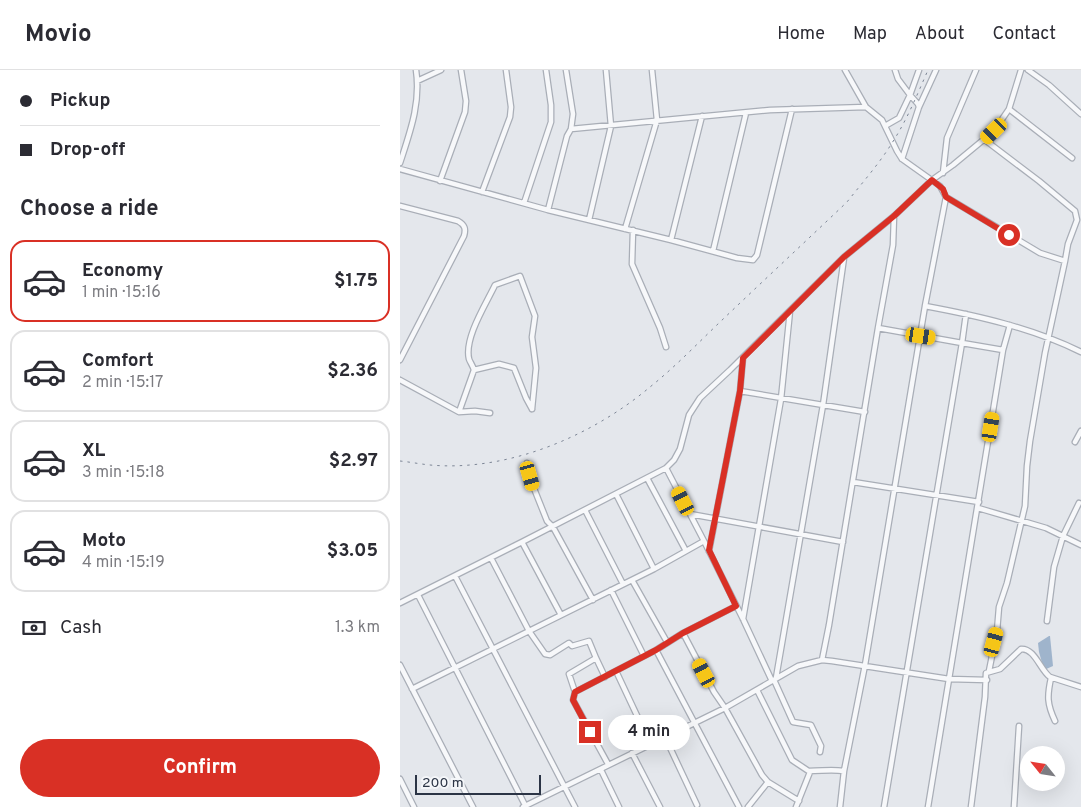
<!DOCTYPE html>
<meta charset="utf-8">
<style>
body{margin:0;font-family:Overpass,sans-serif;background:#f7f7f7;color:#2b2b33;height:100vh;display:flex;flex-direction:column;font-size:19px;white-space:nowrap}
*{box-sizing:border-box;margin:0}
p{font-size:16px;color:#7c7c81}
.icon{flex:none;width:28px;height:28px;fill:none;stroke:currentColor;stroke-width:2;stroke-linecap:round;stroke-linejoin:round}
.map{position:relative;flex:1;overflow:hidden}
.panel{display:flex;flex-direction:column;background:#fff;width:400px}
.panel>*{flex:none}
.hud{display:grid;align-content:center;height:110px;padding:0 20px;background:#fff}
.needle{width:32px;rotate:300deg}
.fabs{position:absolute;left:620px;top:676px;display:grid;gap:10px}
.fabs a{display:grid;place-items:center;width:45px;height:45px;border-radius:50%;background:#fff;box-shadow:0 5px 20px #0002;font-size:25px}
.scale{position:absolute;left:15px;bottom:12px;width:126px;box-sizing:border-box;padding-left:5px;border:2px solid #2b3445;border-top:0;font-size:14px;line-height:18px;white-space:nowrap;color:#2b3445;-webkit-text-stroke:4px #f4f6f9;paint-order:stroke}
.end{position:absolute;width:22px;height:22px;margin:-11px;border:6px solid #d93025;background:#fff;box-shadow:0 0 0 2px #fff}
.from{border-radius:50%}
.bubble{position:absolute;height:35px;border-radius:18px;background:#fff;box-shadow:0 5px 20px #0002;font-size:16px;font-weight:700;line-height:35px;text-align:center}
.car{position:absolute;width:15px;height:30px;margin:-15px -8px;border-radius:6px;box-shadow:0 0 4px 1px #0007;background:linear-gradient(#f5c518 24%,#345 0 40%,#f5c518 0 76%,#345 0 86%,#f5c518 0)}
.hud b{display:flex;align-items:center;gap:18px;height:48px;font-size:19px}
.hud b+b{border-top:1px solid #e1e1e2}
.hud i{width:12px;height:12px;background:#2b2b33}
ul{padding:0;list-style:none}
li{display:flex;align-items:center;gap:15px;height:82px;margin:0 10px 8px;padding:0 10px;border:2px solid #e1e1e2;border-radius:15px}
li div{flex:1}
li b{display:block;font-size:19px}
li em{font-style:normal;font-weight:700}
li.active{border-color:#d93025}
li>.icon{width:45px;height:45px;stroke-width:1.5}
h2{padding:0 20px;font-size:22px;line-height:60px}
.pay{display:flex;align-items:center;gap:12px;height:55px;padding:0 20px;font-size:19px}
.pay p{margin-inline-start:auto}
.action{display:flex;gap:10px;margin-top:auto;padding:10px 20px}
.action a{flex:1;height:58px;border-radius:30px;background:#d93025;color:#fff;font-size:20px;font-weight:700;line-height:58px;text-align:center}
header{display:flex;align-items:center;gap:30px;box-sizing:border-box;height:70px;padding:0 25px;background:#fff;border-bottom:1px solid #e1e1e2}
header strong{font-size:24px}
nav{display:flex;gap:28px;margin-inline-start:auto;font-size:18px}
main{display:flex;flex:1;min-height:0}
.map>svg:first-child{display:block}
</style>
<header>
<strong>Movio</strong>
<nav><a>Home</a><a>Map</a><a>About</a><a>Contact</a></nav>
</header>
<main>
<section class="panel">
<div class="hud">
<b><i class="from"></i>Pickup</b>
<b><i></i>Drop-off</b>
</div>
<h2>Choose a ride</h2>
<ul>
<li class="active"><svg class="icon" aria-label="car" viewBox="0 0 24 24"><path d="M5 17H2v-5l4-1 3-4h7l3 4 3 1v5h-3M9 17h6M6 11h13"/><circle cx="7" cy="17" r="2"/><circle cx="17" cy="17" r="2"/></svg><div><b>Economy</b><p>1 min · 15:16</p></div><em>$1.75</em></li>
<li><svg class="icon" aria-label="car" viewBox="0 0 24 24"><path d="M5 17H2v-5l4-1 3-4h7l3 4 3 1v5h-3M9 17h6M6 11h13"/><circle cx="7" cy="17" r="2"/><circle cx="17" cy="17" r="2"/></svg><div><b>Comfort</b><p>2 min · 15:17</p></div><em>$2.36</em></li>
<li><svg class="icon" aria-label="car" viewBox="0 0 24 24"><path d="M5 17H2v-5l4-1 3-4h7l3 4 3 1v5h-3M9 17h6M6 11h13"/><circle cx="7" cy="17" r="2"/><circle cx="17" cy="17" r="2"/></svg><div><b>XL</b><p>3 min · 15:18</p></div><em>$2.97</em></li>
<li><svg class="icon" aria-label="car" viewBox="0 0 24 24"><path d="M5 17H2v-5l4-1 3-4h7l3 4 3 1v5h-3M9 17h6M6 11h13"/><circle cx="7" cy="17" r="2"/><circle cx="17" cy="17" r="2"/></svg><div><b>Moto</b><p>4 min · 15:19</p></div><em>$3.05</em></li>
</ul>
<div class="pay"><svg class="icon" aria-label="cash" viewBox="0 0 24 24"><path d="M3 7h18v10H3z"/><circle cx="12" cy="12" r="2"/></svg>Cash<p>1.3 km</p></div>
<div class="action"><a>Confirm</a></div>
</section>
<div class="map">
<svg width="681" height="737" viewBox="0 0 681 737">
<rect width="100%" height="100%" fill="#e4e7ec"/>
<path fill="#9fb4cc" d="M649,566H650L653,596L644,600L639,582L638,573Z"/>
<g fill="none" stroke-linecap="round" stroke-linejoin="round">
<g stroke="#a9aeb7" stroke-width="7">
<path id="minor" d="M166,0L173,44L171,59
M495,0L498,9L510,25L519,0
M628,0L649,15L681,44
M17,11L41,0
M609,39L672,88
M485,56L499,48L510,25L518,34L519,37
M585,70L639,111L675,141L677,150L668,174L665,191
M502,89L519,37L536,0
M0,93C10,62 21,33 16,0
M0,99L148,140L271,170L337,188L353,190L357,185L392,39
M543,103L547,68L576,0
M40,111L65,42L66,31L61,0
M82,122L110,47L111,37L106,0
M546,127L640,183L665,191L645,283L630,371L627,396L625,436L607,513L599,537L597,561L589,601
M124,133L151,52V35L146,0
M0,136L58,151C65,155 66,159 64,166L0,290
M148,140L167,66L171,59L370,40L466,37
M494,146L493,175L478,258L562,273L566,244
M189,150L211,56L206,0
M225,159L257,50L252,0
M233,160L232,194L260,258L266,277
M271,170L302,46
M313,181L346,43
M525,236C579,246 632,258 681,282
M74,300L99,294L114,298L126,328L132,339
M0,310L59,342L75,341L90,343
M340,321L465,342
M59,342L74,300C73,296 70,292 69,289C64,268 86,234 95,215L120,206L135,246L132,267L136,298L132,339
M675,372L681,361
M127,393L133,416L147,451L153,457L193,530
M247,408L286,481
M453,412L579,432
M216,424L254,499
M578,438L646,458L681,475
M185,440L223,514
M290,444L443,472
M304,471L343,549L372,611
M122,472L161,545
M309,481L340,321L343,288
M91,488L129,561L145,584L150,585L169,573L172,576L189,571L196,588L205,607
M55,506L175,737
M232,510L267,572
M211,520L244,586
M18,525L126,737
M0,533L122,472L266,398L274,390L280,379L289,345L300,328L330,300L444,187L494,146L532,110L553,95L594,61L609,39L621,0
M343,549L381,329L390,241
M647,551L654,497L663,466L679,433
M283,563L314,622L325,638L362,705L368,712L348,737
M256,580L339,737
M422,590L429,555L478,258
M0,595L73,737
M216,601L240,652L254,673
M376,608L423,335L444,188
M651,608C647,626 647,634 655,651
M374,610L393,652L411,655L421,676L420,682
M12,619L254,499L304,471L266,398
M357,620L392,690L410,702L396,737
M175,622L169,604L196,588
M265,667L297,735
M232,683L260,737
M208,694L173,630L175,622L256,580L283,563L336,536
M201,700L219,737
M409,701C423,701 430,699 444,701
M0,709L14,737
M368,712L399,731
M123,737L325,638L398,596L422,590L432,591L549,609L587,610
M440,737L444,701L465,595L525,236L546,127L540,116L502,89L497,81L482,50L466,37L445,0
M484,737L562,273L603,280
M528,737L603,280L610,255
M571,737L585,627L586,603L600,599L621,579C635,578 640,600 650,607L681,617
M614,737L619,656"/>
</g>
<use href="#minor" stroke="#f7f8fa" stroke-width="4.5"/>
<path stroke="#7d8696" stroke-width="1" stroke-dasharray="2.5 5" stroke-linecap="butt" d="M0,391C10,392 20,394 30,395C108,402 192,366 250,317C275,297 297,274 320,252C362,212 405,172 447,132C462,113 479,94 492,73C507,50 517,25 528,0"/>
</g>
<g fill="none" stroke-linecap="round" stroke-linejoin="round">
<path stroke="#d93025" stroke-width="6" d="M190,662L173,630L175,622L256,580L283,563L336,536L309,480L340,321L343,288L444,187L494,146L532,110L543,119L546,127L609,165"/>
</g>
</svg>
<div class="fabs">
<a><svg class="needle" viewBox="-14 -14 28 28"><path d="M0-13l5 13h-10z" fill="#e53935"/><path d="M0 13l5-13h-10z" fill="#7c7c81"/></svg></a>
</div>
<div class="scale">200 m</div>
<i class="end from" style="left:609px;top:165px"></i>
<i class="end" style="left:190px;top:662px"></i>
<div class="bubble" style="left:208px;top:645px;width:82px">4 min</div>
<i class="car" style="left:594px;top:61px;rotate:226deg"></i>
<i class="car" style="left:521px;top:266px;rotate:99deg"></i>
<i class="car" style="left:591px;top:357px;rotate:9deg"></i>
<i class="car" style="left:130px;top:406px;rotate:164deg"></i>
<i class="car" style="left:283px;top:431px;rotate:333deg"></i>
<i class="car" style="left:594px;top:572px;rotate:15deg"></i>
<i class="car" style="left:304px;top:603px;rotate:332deg"></i>
</div>
</main>
